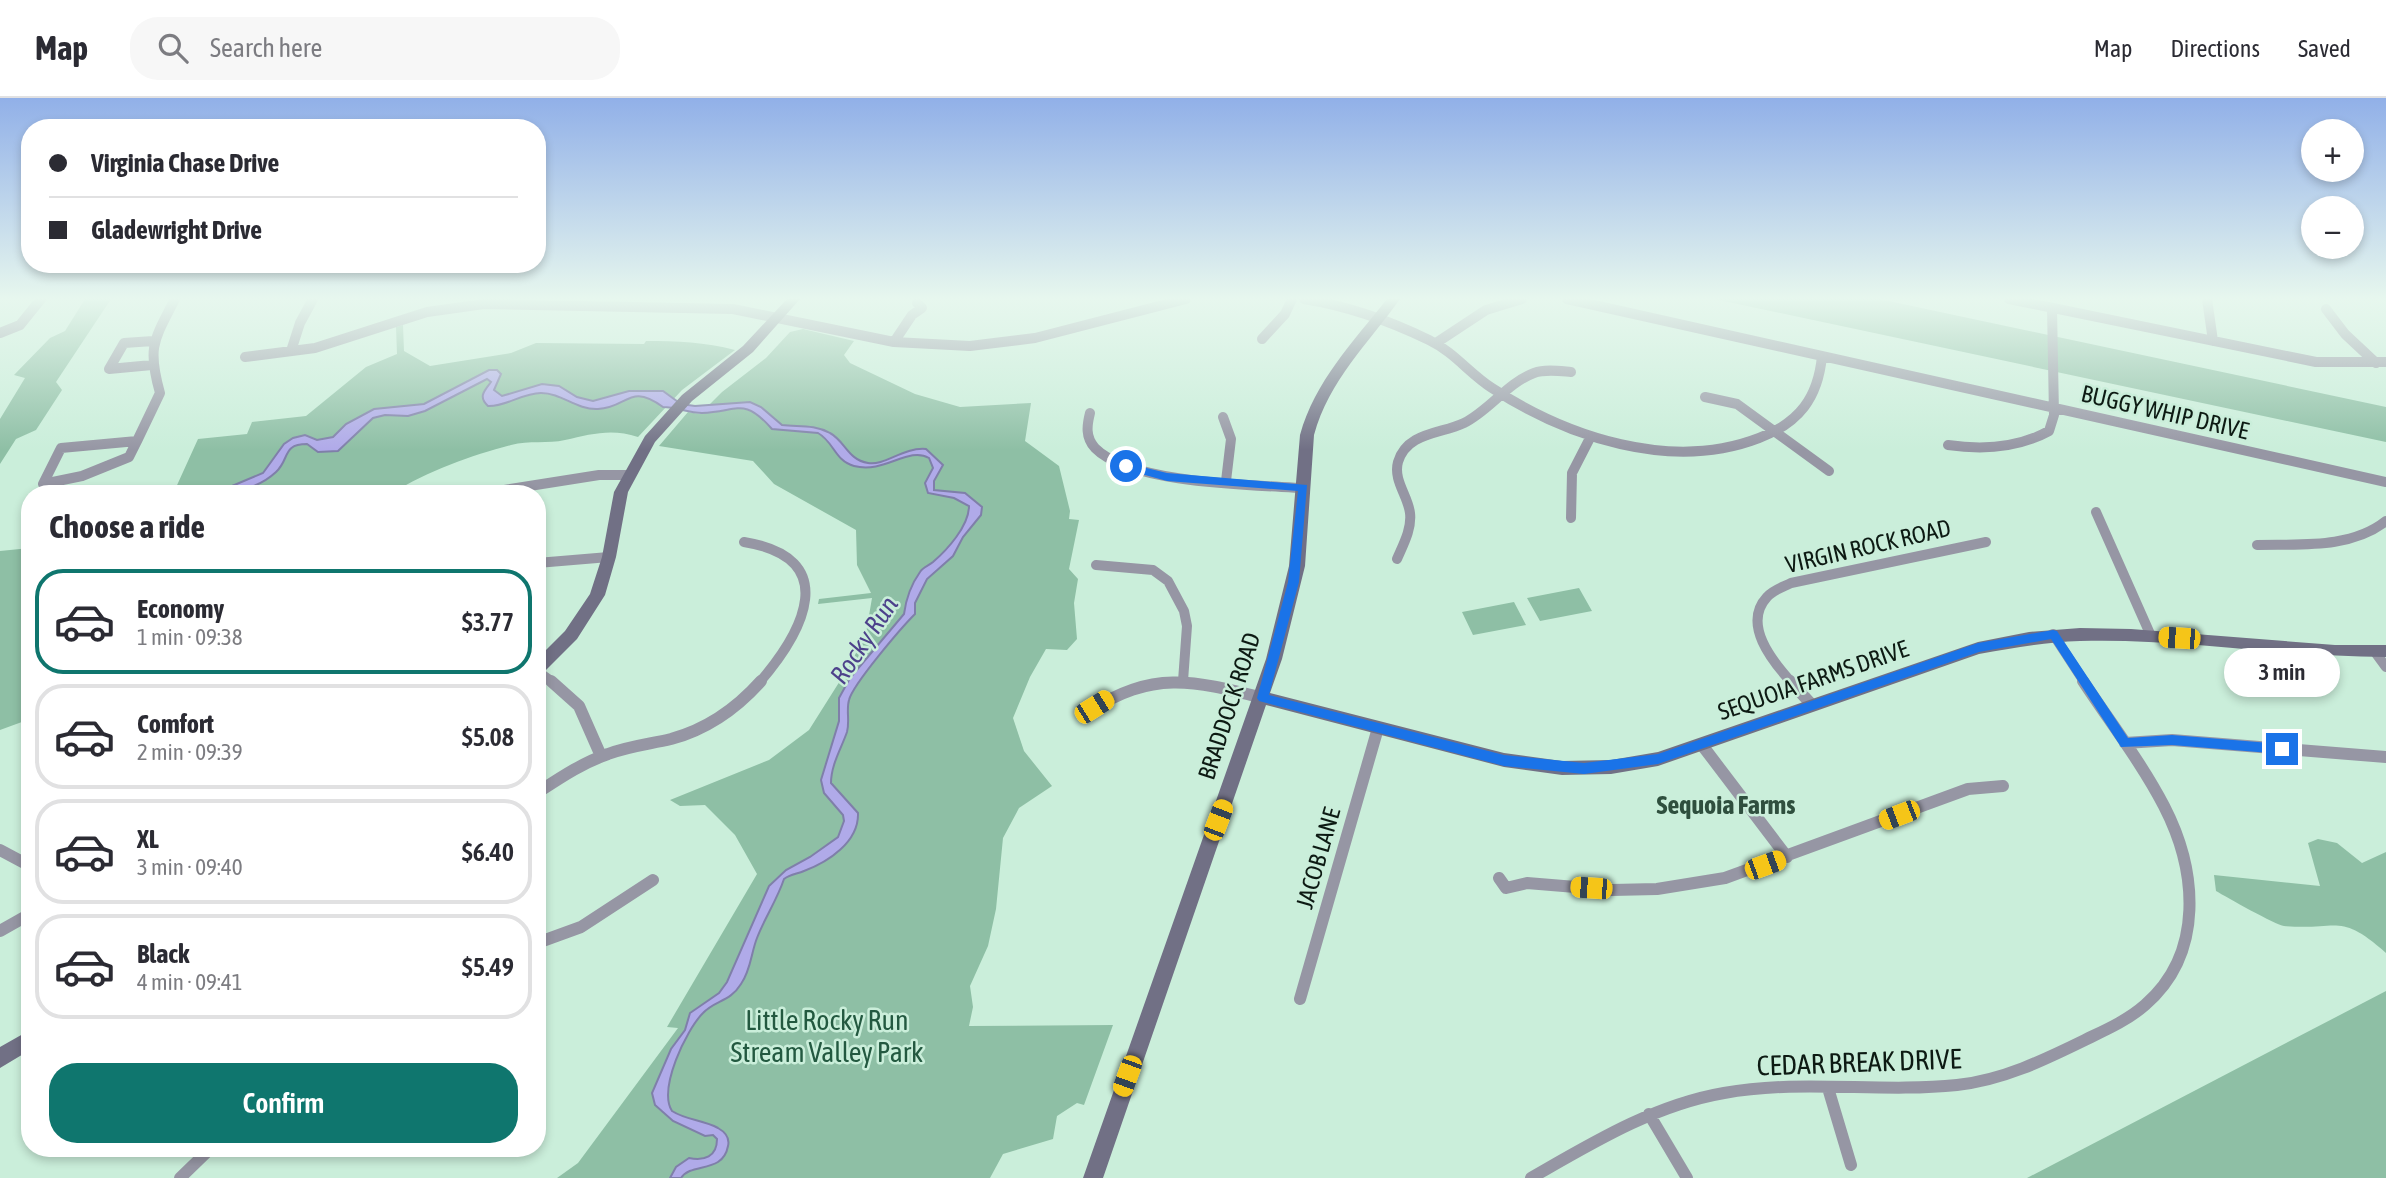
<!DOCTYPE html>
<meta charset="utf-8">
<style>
body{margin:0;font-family:"Asap Condensed",sans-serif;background:#f7f7f7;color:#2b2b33;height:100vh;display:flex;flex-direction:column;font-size:26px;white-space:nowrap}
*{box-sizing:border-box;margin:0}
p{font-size:23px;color:#7c7c81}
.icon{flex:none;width:38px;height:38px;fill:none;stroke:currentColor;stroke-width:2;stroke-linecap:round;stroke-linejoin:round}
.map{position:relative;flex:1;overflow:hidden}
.details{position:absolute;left:21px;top:387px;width:525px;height:672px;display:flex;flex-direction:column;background:#fff;border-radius:28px;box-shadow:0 4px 10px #0003}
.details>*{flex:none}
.top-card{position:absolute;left:21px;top:21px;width:525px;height:154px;border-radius:28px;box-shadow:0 4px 10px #0003;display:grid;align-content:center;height:154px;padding:0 28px;background:#fff}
.tools{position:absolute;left:2301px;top:21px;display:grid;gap:14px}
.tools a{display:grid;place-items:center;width:63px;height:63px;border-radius:50%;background:#fff;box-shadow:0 4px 10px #0003;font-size:35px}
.end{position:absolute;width:32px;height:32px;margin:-16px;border:9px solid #1a73e8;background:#fff;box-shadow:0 0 0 4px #fff}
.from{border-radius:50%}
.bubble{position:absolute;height:49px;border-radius:24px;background:#fff;box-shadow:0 4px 10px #0003;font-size:23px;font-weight:600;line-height:49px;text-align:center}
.car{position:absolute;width:21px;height:42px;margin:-21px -10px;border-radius:9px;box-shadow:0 0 5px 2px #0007;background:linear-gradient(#f5c518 24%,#345 0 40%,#f5c518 0 76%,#345 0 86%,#f5c518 0)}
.top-card b{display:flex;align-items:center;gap:24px;height:66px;font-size:26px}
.top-card b+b{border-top:2px solid #e1e1e2}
.top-card i{width:18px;height:18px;background:#2b2b33}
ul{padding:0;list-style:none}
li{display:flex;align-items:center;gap:21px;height:105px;margin:0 14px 10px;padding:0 14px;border:4px solid #e1e1e2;border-radius:28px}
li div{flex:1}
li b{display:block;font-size:26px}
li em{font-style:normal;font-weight:600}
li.on{border-color:#0f766e}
li>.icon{width:63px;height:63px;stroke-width:1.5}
h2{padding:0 28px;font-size:32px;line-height:84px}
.action{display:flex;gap:14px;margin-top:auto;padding:14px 28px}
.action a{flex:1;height:80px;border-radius:28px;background:#0f766e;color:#fff;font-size:28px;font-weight:600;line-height:80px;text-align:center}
header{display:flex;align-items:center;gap:42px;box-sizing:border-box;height:98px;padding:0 35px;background:#fff;border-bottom:2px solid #e1e1e2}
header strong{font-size:33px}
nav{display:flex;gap:38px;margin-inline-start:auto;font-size:24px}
.search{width:490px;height:63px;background:#f7f7f7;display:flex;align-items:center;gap:18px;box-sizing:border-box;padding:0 24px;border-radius:28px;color:#7c7c81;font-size:26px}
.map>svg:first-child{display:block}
</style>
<header>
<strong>Map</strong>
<div class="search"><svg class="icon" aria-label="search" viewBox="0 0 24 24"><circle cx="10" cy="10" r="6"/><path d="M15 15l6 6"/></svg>Search here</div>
<nav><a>Map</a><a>Directions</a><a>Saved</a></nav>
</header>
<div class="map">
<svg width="2386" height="1080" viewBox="0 0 2386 1080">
<rect width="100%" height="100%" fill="#caeeda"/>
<path fill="#8ebfa5" d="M85,201H111L56,284L62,292L36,332L16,341L0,366V321L25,280L14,277L50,240L65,233Z
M1714,201H1879L2386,309V344Z
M403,227L404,253L430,268L511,255L536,245L644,246L646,243C677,243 705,244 735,252L682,292L638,339C612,330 591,336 565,342C548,346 529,342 511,347C473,357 427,373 393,395L173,396L198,341L247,336L252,324L306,318L366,269L397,256L396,229Z
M803,231L854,243L844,257L850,265L915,296L960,309L1031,305L1025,343L1059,368L1070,413L1069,421L1079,422L1069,471L1078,481L1074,505L1077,541L1067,552L1046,551L1030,579L1013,620L1024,653L1052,688L1019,710L1003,740L996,811L988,848L970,888L973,909L969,928L1113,927L1084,1007L1077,1005L1057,1018L1053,1041L1003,1056L990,1080H557L578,1065L678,930L667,929L757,776L735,737L705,707L680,708L670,702L769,662L809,632L850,567L866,535L872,500L818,506L819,501L871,495L857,467L856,432L774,386L753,363L659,348L688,314L700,316L722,294L766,260L790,234Z
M30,450V621L0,632V453Z
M1579,490L1592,513L1540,523L1527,500Z
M1514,504L1526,527L1473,537L1462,514Z
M2318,741L2337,745L2362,765L2386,754V855C2339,813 2338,833 2284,828C2276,827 2226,799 2216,793L2214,777L2320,788L2308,745Z
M2386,893V1080H2027Z"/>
<path fill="#b0aae9" stroke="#7f7fa9" stroke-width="2" d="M489,272H497L501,276L494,292L502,298L542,286L559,288L577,299L593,303L629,293H663L681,306L695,308L750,304L761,309L782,327C799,329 814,326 830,335C845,343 848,362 868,365C885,368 903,349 926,351L943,367L934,383V392L965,395L982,409L981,417L963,439L953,458L927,481L915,505V516C902,529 853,586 849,602C846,612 850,623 847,634C841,651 831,667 831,685L858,715C859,744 828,764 804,773C797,776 790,776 784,781C777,802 765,819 757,840C751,855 751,872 741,886C730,904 715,902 703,915C686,932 658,991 672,1013C686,1022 703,1022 718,1030C725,1034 730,1040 728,1048C723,1076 691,1064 681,1080H670L676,1069L689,1060C704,1063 717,1059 717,1041L713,1037L705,1038L673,1023L655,1007L652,995L671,951L685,932L690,915L719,895L727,884L769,788L786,772L810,759L838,739L844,723L843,717L824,695L821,682L839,623V600L850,580L904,516C906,501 910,488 920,474C923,469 928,468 933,464C947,452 969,428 969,408L954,400L928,395L925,385L933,370L929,360C908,348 885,376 854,368C835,363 834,344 818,335L772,331C743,298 738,314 702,315C688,315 677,309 663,309C629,284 628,310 598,311C576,312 562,295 541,295C522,295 506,309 488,308C478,299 484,293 491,284L487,281L425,313L408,318L385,317L373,320L338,353L318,354L307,346C282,346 290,361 276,374C259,390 235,395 213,396L263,375L284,346L293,340L305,337L317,342L333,339L346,326L374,311L424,306Z"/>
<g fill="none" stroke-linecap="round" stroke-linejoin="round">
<path stroke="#9696a4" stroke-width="10" d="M1304,201C1348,208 1390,223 1429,242C1454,254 1470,276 1492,290C1567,339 1671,374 1759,340C1799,325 1818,300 1822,258
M1567,201L2386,384
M2009,201L2316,264H2386
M2207,201L2213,243
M2326,211L2345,236L2376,265
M0,235L20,227L41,201
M1262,241L1285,216L1292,201
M894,244L912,217L922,210L917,205
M1436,245L1486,212L1522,201
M291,253L300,225L313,201
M245,259L315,250L427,214L484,206L733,211L894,244L970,248L1035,240L1186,201
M152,267L109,271L124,245L153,243
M1705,299L1737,306L1829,373
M1090,315C1087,327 1085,339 1095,350C1130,386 1254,387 1303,390
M1223,319L1231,341L1226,383
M137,343L129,359L82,378L43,386L61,350Z
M137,343L160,295C147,249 154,242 175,201
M1948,347C1982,352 2018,350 2049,333L2054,317L2052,210
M479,396L599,377H628
M2096,414L2151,538
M1571,420L1572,375L1591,338
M744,444C842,460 804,533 759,585
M2257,447C2300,446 2351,451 2386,423
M1397,461C1403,447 1412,431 1410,415C1408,398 1393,382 1398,364C1407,334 1441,336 1464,325C1490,312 1507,285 1534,275C1545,271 1559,273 1571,274
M537,465L609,459
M1096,467L1153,472L1168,483L1184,513L1187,528L1183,583
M2053,536L2085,585
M2375,554L2386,569
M537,573L554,585
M1160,585H1188
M1792,585C1772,563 1742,526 1767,499C1773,492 1783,489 1791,485L1986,444"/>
<path stroke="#9696a4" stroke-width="12" d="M551,583L579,608L601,658
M1790,583L1812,607
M1088,614C1153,572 1192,582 1263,600
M2125,645L2172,642L2386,659
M1702,647L1787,759
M537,695C560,680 582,665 608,656C629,648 650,646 671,641C708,631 736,611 761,583
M0,752L30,768
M1499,780L1506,790L1527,785L1612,792L1657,791L1725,780L1968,691L2003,688
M0,833L30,816
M537,845L581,829L653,782
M1300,901L1378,630
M1828,990L1851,1067
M1649,1016L1687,1080
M180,1080L211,1050
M1531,1080C1592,1045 1654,1007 1724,995C1801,981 1879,995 1957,987C2005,982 2048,960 2091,939C2110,930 2129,921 2145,907C2205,855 2197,772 2164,708C2141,664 2110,624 2083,583"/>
<path fill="#717085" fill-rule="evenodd" d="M787,201H800L753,254L692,303L655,344L628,394L616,459L605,497L577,541L543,575L537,577V561L565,533L590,496L602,459L614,394L645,338L682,297L743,248Z
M1387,201H1400C1368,246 1329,282 1314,337L1305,468L1282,561L1270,595L1504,655L1562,663L1611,662L1658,654L1978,544L2029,534L2080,530L2131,531L2335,547H2386V559C2284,559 2182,540 2080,543C2046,544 2013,550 1979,556L1658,668L1611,676L1562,677L1504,669L1266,607L1103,1080H1083L1266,561L1289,468L1300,337C1315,283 1353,244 1387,201Z
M30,932V952L0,970V949Z"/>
</g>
<linearGradient id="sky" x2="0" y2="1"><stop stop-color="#91b0e8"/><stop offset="0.57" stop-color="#e7f7ee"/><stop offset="1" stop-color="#e7f7ee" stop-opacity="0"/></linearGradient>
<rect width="2386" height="352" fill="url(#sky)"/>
<path fill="#1a73e8" d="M1126,365L1167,375L1307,387L1299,484L1269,597L1504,657L1584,665L1658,656L1978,545L2053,532L2057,533L2128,640L2172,637L2282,646L2288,651L2282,656L2172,647L2121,649L2051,541L1979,554L1658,666L1584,676L1504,668L1259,603L1257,600L1288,484L1298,393L1167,383L1123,371V366Z"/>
<g text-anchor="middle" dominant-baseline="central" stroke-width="5" stroke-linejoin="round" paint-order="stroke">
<g font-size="24" fill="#0d1a13" stroke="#caeeda">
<text transform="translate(2165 314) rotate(13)">BUGGY WHIP DRIVE</text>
<text transform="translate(1868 448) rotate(-13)">VIRGIN ROCK ROAD</text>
<text transform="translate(1813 582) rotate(-19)">SEQUOIA FARMS DRIVE</text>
<text transform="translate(1229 608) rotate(-72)">BRADDOCK ROAD</text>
<text transform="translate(1318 760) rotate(-74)">JACOB LANE</text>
</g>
<g font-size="26" font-style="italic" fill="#4d418b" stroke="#caeeda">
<text transform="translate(864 542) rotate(-56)">Rocky Run</text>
</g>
<g font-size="26" font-weight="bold" fill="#2f4f3e" stroke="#caeeda">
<text x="1726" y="707">Sequoia Farms</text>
</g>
<g font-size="28" fill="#235940" stroke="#caeeda">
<text x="827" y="922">Little Rocky Run<tspan x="827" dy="32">Stream Valley Park</tspan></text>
</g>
<g font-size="28" fill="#0d1a13" stroke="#caeeda">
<text transform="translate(1859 964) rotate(-2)">CEDAR BREAK DRIVE</text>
</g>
</g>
</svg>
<div class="tools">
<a>+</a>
<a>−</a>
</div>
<i class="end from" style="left:1126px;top:368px"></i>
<i class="end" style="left:2282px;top:651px"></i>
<div class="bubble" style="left:2224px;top:550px;width:116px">3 min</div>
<i class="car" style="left:2179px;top:540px;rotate:274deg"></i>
<i class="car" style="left:1094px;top:609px;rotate:58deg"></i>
<i class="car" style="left:1899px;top:717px;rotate:249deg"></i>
<i class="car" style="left:1218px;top:722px;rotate:21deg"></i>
<i class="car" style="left:1765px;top:767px;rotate:70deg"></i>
<i class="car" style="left:1591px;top:790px;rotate:274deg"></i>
<i class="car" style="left:1127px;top:978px;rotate:200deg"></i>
<div class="top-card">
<b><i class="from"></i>Virginia Chase Drive</b>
<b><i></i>Gladewright Drive</b>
</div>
<section class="details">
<h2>Choose a ride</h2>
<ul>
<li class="on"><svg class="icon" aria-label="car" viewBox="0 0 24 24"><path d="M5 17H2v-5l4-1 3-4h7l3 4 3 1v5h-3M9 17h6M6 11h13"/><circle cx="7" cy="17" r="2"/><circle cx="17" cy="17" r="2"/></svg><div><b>Economy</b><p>1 min · 09:38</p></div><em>$3.77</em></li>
<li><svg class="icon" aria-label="car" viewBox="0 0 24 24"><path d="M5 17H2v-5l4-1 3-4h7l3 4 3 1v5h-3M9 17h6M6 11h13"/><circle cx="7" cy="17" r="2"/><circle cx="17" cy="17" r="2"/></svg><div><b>Comfort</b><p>2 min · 09:39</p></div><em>$5.08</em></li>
<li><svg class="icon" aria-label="car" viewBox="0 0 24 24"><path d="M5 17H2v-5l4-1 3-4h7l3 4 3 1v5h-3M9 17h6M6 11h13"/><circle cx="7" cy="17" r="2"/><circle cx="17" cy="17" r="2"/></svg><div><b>XL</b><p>3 min · 09:40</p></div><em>$6.40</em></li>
<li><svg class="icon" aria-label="car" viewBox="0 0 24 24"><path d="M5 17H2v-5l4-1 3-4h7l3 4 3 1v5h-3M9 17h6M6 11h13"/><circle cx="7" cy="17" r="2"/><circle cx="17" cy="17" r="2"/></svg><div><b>Black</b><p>4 min · 09:41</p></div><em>$5.49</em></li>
</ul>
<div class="action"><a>Confirm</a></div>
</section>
</div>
